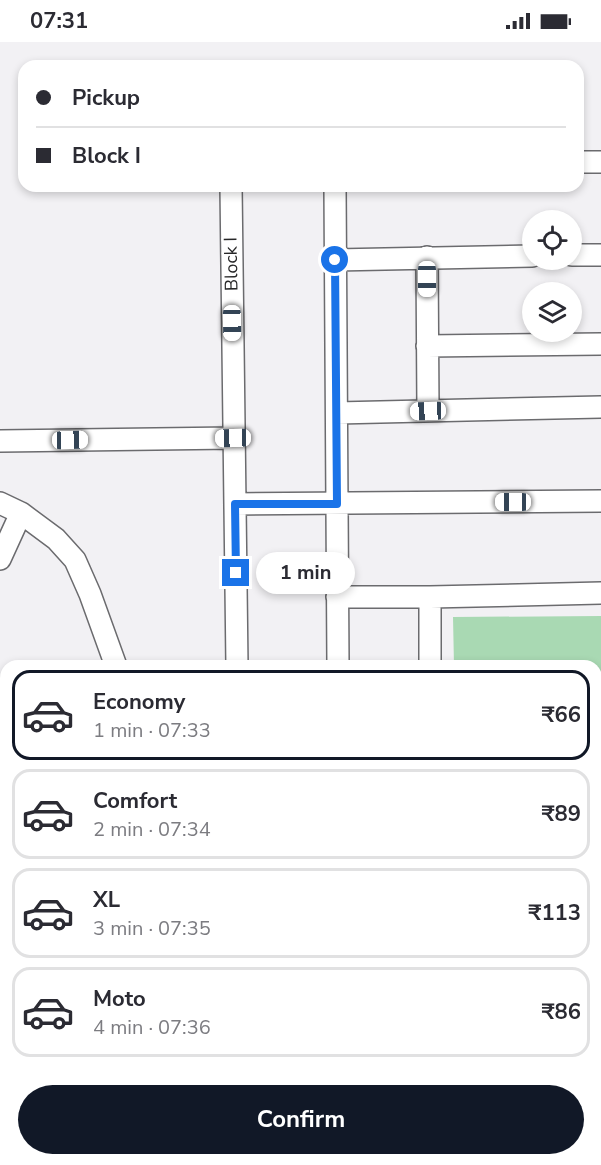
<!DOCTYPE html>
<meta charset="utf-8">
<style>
body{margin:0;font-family:"Nunito Sans",sans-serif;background:#f7f7f7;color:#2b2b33;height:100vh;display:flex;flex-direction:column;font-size:22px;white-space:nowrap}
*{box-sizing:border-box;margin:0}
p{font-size:20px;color:#7c7c81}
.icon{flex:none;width:33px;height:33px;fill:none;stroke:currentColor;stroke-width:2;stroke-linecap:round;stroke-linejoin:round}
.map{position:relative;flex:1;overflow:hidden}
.sheet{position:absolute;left:0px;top:618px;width:602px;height:506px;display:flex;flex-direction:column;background:#fff;border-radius:18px 18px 0 0;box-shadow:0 3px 9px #0003}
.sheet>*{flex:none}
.banner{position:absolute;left:18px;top:18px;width:566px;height:132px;border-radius:18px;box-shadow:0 3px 9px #0003;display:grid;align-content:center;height:132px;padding:0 18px;background:#fff}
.tools{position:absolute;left:522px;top:168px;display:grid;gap:12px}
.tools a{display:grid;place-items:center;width:60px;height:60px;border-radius:50%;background:#fff;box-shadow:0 3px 9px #0003;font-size:30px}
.end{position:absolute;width:27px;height:27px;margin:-14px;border:8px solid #1a73e8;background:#fff;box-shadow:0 0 0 3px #fff}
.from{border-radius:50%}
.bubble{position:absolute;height:42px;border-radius:21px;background:#fff;box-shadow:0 3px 9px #0003;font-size:20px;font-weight:700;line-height:42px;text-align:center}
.car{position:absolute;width:18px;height:36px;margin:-18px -9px;border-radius:8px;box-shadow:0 0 4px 2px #0007;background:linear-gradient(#fff 24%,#345 0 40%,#fff 0 76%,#345 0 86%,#fff 0)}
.banner b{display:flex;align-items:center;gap:21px;height:57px;font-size:22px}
.banner b+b{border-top:2px solid #e1e1e2}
.banner i{width:15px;height:15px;background:#2b2b33}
ul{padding:10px 0 0;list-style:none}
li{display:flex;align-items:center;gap:18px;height:90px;margin:0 12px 9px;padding:0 6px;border:3px solid #e1e1e2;border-radius:18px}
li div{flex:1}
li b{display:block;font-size:22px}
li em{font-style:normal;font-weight:700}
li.current{border-color:#111827}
li>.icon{width:54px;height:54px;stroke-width:1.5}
.cta{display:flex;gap:12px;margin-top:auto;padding:12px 18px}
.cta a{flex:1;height:69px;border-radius:36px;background:#111827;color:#fff;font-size:24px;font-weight:700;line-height:69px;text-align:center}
.status{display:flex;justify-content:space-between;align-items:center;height:42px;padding:0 30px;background:#fff;direction:ltr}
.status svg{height:16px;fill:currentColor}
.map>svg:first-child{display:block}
</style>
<div class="status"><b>07:31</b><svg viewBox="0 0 49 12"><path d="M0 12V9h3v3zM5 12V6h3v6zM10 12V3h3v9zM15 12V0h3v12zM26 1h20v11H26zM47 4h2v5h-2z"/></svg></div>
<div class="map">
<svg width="601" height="1123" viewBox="0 0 601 1123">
<rect width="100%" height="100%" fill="#f2f1f4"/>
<path fill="#a9d9b3" d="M601,574V643H596V624H454L453,575Z
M601,807V1034H596V808Z"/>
<path fill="#d3d2d6" stroke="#9c9b9e" stroke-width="1.5" d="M0,932H6V965H0Z"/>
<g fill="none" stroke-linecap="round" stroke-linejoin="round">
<g stroke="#6b6b6e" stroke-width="24">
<path id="minor" d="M578,120H601
M231,144L237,624
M335,144L338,624
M572,213H601
M427,215L428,369
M335,218L532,214
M427,304L601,302
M337,371L601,365
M0,399L233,396
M0,461L21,471L56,497L75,518L90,552L116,624
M235,462L601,459
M0,517L21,471
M337,555H430
M430,624V555L601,551
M596,674H601
M596,766H601
M0,911L6,909
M0,970L6,971
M0,1079L6,1066
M596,1100H601
M136,1118L147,1123
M345,1118V1123
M168,1123L171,1118
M251,1123L253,1118"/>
</g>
<use href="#minor" stroke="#fff" stroke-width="21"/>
</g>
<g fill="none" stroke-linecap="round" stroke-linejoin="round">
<path stroke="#1a73e8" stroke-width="8" d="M236,531L235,462H337L335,218"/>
</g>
<g text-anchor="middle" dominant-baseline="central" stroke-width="4.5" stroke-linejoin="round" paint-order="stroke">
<g font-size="18" fill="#272728" stroke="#fff">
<text transform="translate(231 222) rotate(-91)">Block I</text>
</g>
</g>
</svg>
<div class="tools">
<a><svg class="icon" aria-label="locate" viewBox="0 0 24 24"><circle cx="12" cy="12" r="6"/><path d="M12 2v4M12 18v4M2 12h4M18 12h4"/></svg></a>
<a><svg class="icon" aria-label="layers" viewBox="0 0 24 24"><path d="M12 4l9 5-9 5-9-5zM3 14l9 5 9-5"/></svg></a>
</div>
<i class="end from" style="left:335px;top:218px"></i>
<i class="end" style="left:236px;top:531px"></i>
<div class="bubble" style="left:256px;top:510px;width:99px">1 min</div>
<i class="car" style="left:427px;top:237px;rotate:180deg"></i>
<i class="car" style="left:232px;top:281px;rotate:179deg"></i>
<i class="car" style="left:428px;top:369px;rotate:268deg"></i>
<i class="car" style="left:233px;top:396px;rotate:269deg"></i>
<i class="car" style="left:70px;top:398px;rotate:89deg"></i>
<i class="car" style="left:513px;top:460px;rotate:270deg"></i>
<div class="banner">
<b><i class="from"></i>Pickup</b>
<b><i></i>Block I</b>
</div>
<section class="sheet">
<ul>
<li class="current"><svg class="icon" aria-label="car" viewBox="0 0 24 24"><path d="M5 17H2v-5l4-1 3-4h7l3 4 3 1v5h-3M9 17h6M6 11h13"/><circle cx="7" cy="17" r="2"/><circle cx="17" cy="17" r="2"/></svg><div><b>Economy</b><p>1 min · 07:33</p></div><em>₹66</em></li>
<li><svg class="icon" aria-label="car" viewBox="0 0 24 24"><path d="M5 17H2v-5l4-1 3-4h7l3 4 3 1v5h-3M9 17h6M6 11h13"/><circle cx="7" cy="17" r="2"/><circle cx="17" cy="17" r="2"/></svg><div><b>Comfort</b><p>2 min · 07:34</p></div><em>₹89</em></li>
<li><svg class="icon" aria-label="car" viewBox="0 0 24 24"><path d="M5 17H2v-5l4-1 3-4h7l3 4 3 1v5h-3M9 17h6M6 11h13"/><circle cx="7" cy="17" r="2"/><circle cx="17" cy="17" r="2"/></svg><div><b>XL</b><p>3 min · 07:35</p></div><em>₹113</em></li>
<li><svg class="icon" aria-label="car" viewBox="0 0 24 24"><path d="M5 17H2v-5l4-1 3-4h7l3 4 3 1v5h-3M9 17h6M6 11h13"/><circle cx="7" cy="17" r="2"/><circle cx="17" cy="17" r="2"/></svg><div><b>Moto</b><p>4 min · 07:36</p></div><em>₹86</em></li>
</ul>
<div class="cta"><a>Confirm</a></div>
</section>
</div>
